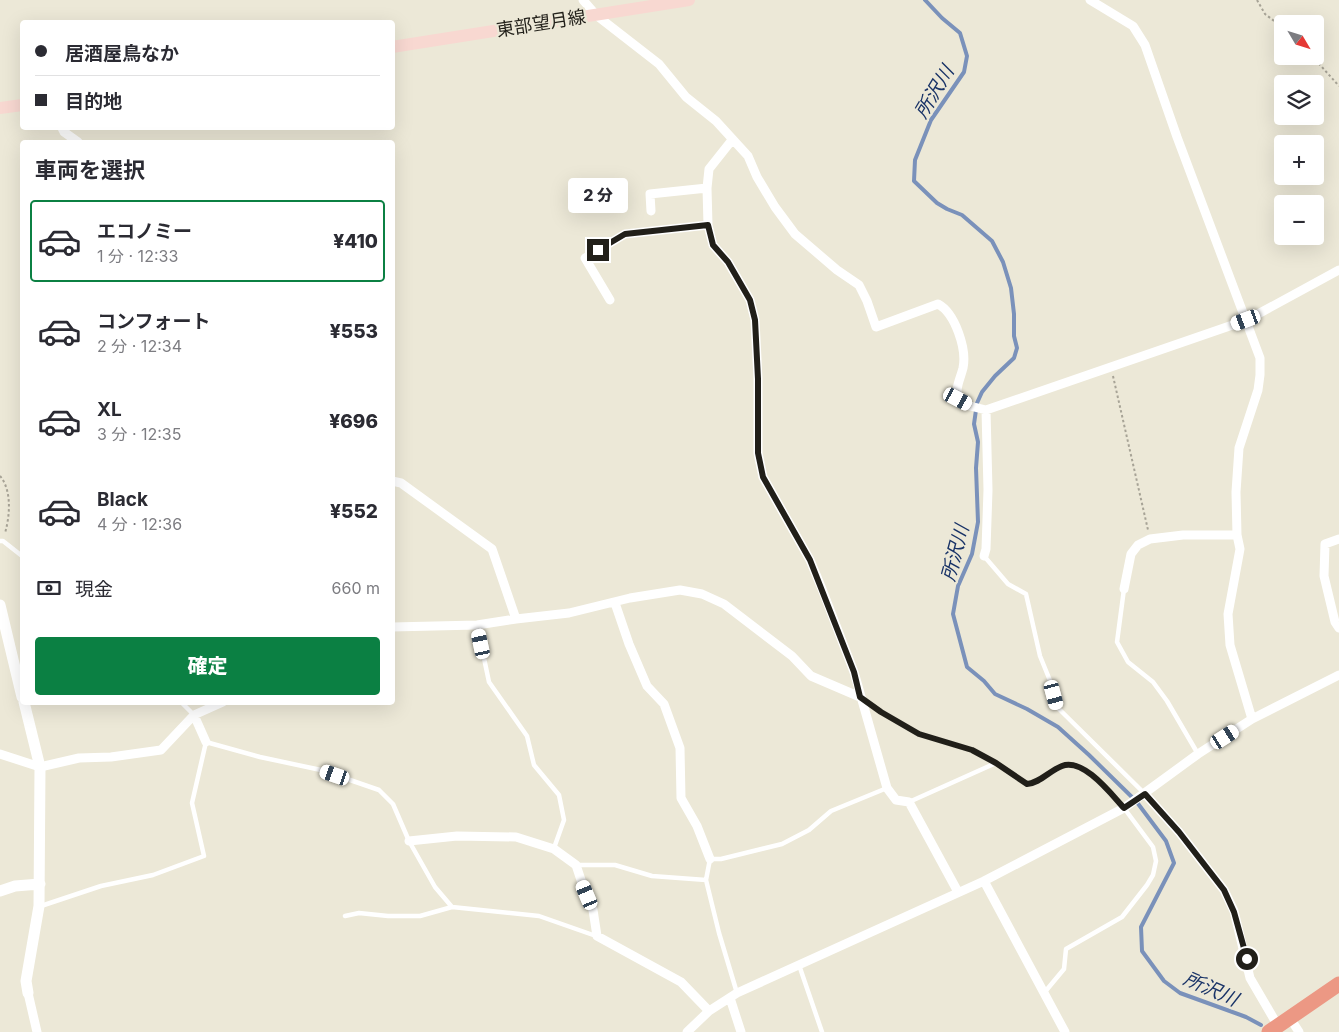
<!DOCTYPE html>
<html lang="ja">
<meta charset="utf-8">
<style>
body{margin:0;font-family:Inter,"Noto Sans JP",sans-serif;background:#f2f2f3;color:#2b2b33;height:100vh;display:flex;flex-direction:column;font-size:19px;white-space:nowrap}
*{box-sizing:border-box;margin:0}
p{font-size:16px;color:#7c7c81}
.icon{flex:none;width:28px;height:28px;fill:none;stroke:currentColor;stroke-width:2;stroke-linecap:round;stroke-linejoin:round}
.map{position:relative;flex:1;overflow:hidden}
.details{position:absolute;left:20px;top:140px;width:375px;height:565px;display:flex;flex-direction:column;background:#fff;border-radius:5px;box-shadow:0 5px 20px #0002}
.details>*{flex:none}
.top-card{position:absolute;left:20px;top:20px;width:375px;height:110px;border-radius:5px;box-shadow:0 5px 20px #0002;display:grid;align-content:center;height:110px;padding:0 15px;background:#fff}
.needle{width:32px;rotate:128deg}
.fabs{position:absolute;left:1274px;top:15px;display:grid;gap:10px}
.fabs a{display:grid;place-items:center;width:50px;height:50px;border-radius:5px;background:#fff;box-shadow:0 5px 20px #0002;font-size:25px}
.end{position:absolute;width:22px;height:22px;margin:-11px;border:6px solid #211f19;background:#fff;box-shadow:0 0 0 2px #fff}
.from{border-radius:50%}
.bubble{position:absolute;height:35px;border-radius:5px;background:#fff;box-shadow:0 5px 20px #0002;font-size:16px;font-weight:800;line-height:35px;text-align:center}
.car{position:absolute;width:15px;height:30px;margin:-15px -8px;border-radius:6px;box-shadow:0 0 4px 1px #0007;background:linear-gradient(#fff 24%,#345 0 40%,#fff 0 76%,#345 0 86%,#fff 0)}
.top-card b{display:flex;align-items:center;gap:18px;height:48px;font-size:19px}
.top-card b+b{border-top:1px solid #e1e1e2}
.top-card i{width:12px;height:12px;background:#2b2b33}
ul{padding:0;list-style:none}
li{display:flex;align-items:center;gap:15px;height:82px;margin:0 10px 8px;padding:0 5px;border:2px solid transparent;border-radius:5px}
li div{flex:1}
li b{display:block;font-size:19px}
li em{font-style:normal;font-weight:800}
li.on{border-color:#0b8043}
li>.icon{width:45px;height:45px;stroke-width:1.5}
h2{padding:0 15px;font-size:22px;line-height:60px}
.pay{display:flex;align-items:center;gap:12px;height:55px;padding:0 15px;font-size:19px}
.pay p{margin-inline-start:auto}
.primary-button{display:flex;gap:10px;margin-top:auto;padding:10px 15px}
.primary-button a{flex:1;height:58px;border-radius:5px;background:#0b8043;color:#fff;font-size:20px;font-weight:800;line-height:58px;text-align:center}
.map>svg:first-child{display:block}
</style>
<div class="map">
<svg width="1339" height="1032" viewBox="0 0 1339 1032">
<rect width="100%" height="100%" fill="#ece8d7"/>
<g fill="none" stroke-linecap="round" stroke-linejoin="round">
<path stroke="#7a91ba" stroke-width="4" d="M925,0L942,18L960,33L967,56L964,72L931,120L915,160L914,181L937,203L947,209L962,215L992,241L1003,262L1011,288L1014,314V336L1017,348L1014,358L995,376L982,392L977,403L974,424L978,442L976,468L978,522L972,554L958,586L953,614L967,667L984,681L995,694L1027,709L1058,727L1089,755L1136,801L1166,841L1174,863L1141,927L1142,951L1164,981L1180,993L1246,1017L1261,1025"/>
<path stroke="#a7a396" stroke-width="2" stroke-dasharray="2.5 2.5" stroke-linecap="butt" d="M1257,0L1265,14L1282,27
M1312,56L1339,86
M1113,376L1148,530
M0,476C12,490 10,516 5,533"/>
<path stroke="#fff" stroke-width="4.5" d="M0,541H3L22,556
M984,556L1008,584L1026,594L1040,656L1051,683L1058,708L1145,794
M1124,589L1117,642L1128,662L1153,682L1167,701L1198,754
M477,625L489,682L527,736L534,765L559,795L564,820L554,848
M863,699L881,712L919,734L972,750L996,763
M181,702L194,715
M909,802L996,763L1027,784L1034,783L1062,766L1075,765L1091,774L1124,808L1153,847L1156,861L1153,875L1147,885L1122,917L1066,949L1064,969L1044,993
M576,865H615L652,876L706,880
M41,906L101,886L153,875L204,856L192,803L206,742L260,757L321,770L379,790L393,804L409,841L435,887L452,907L539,916L596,936
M345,916L359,913L388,916H420L452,907
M799,965L822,1032
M737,993L719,933L706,880L710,859H721L782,844L809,830L831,811L887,788"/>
<path stroke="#fff" stroke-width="9" d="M583,0L596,15L659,64L686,97L716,121L748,156L757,177L775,207L795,234L837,270L859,285L867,301L876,327L938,304C955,313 967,349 963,368C960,380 955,387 958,399L970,406L986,410L1247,320L1339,270
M1090,0L1133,26L1145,45L1177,137L1260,358V375L1258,390L1239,448L1236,492L1237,535L1240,549L1228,614L1230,645L1252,719
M62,128L64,132L78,142
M732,140L709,169L707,188L708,225L713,245L728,262L750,300L755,320L758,379V453L763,477L810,560L822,589L854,672L887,788L896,800L909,802L958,892
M651,211L650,194L707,188
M610,300L585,258L625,234L708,225
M392,481L401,483L492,549L516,619
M1339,539L1325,544L1324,576L1335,622L1339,628
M984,556L986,549L988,490L986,410
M1124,589L1131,554L1138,545L1150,539L1183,535H1237
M615,603L629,644L647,686L664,704L680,748L681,798L697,826L710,859
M392,627L477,625L516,619L569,613L630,598L680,590L702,594L724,604L792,656L811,676L860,697
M194,715L206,742
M0,754L40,767L79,758L111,757L161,750L194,715L223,702
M1145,794L1179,832L1224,890L1234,911L1250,978L1278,1026
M409,841L457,836L516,837L554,849L576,865L581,880L593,910L597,936L681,982L709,1011
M984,881L1065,1032
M28,993L37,1032
M730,998L741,1032
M1290,1018L1299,1032
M687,1032L709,1011L737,993L984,881L1124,808L1198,754L1252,719L1339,675"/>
<path stroke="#fff" stroke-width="11" d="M0,605L22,697
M24,702L40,767L39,906L26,981L28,993
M0,891L15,886L40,884"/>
<path stroke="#f8d8d1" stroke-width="12" d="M392,47L689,0
M0,108L22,105"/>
<path stroke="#ec9884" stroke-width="15" d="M1269,1032L1339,984"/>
</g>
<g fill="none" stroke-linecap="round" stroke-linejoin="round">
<path stroke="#211f19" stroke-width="6" d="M598,250L625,234L708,225L713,245L728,262L750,300L755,320L758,379V453L763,477L810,560L854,672L860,697L881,712L919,734L972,750L996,763L1027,784C1040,783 1049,771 1062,766C1084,758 1111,794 1124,808L1145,794L1179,832L1224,890L1234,912L1247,959"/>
</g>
<g text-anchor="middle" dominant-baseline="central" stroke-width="4.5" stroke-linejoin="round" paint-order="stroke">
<g font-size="18" fill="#211f19" stroke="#ece8d7">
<text transform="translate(541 23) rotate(-9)">東部望月線</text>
</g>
<g font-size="19" font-style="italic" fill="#193367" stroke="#ece8d7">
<text transform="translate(934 92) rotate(-59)">所沢川</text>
<text transform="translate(955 553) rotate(-75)">所沢川</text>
<text transform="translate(1211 989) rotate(24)">所沢川</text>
</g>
</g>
</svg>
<div class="fabs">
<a><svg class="needle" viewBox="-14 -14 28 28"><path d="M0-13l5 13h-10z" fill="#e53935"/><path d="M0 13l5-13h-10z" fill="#7c7c81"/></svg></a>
<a><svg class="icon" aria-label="layers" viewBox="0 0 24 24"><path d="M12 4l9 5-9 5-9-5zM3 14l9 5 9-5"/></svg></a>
<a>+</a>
<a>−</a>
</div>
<i class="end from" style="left:1247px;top:959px"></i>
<i class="end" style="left:598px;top:250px"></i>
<div class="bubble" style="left:568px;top:178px;width:60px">2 分</div>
<i class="car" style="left:1246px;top:320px;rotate:250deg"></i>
<i class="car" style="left:958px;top:399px;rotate:118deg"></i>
<i class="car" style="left:481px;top:644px;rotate:348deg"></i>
<i class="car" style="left:1054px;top:695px;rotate:165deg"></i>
<i class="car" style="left:1225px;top:737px;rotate:57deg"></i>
<i class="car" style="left:335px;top:775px;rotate:289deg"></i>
<i class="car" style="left:587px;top:895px;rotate:337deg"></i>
<div class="top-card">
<b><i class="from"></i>居酒屋鳥なか</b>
<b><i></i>目的地</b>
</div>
<section class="details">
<h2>車両を選択</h2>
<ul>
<li class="on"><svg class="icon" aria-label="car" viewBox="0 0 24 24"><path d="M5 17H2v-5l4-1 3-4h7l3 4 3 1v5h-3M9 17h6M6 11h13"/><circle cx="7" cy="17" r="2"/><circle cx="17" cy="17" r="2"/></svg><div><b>エコノミー</b><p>1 分 · 12:33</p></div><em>¥410</em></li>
<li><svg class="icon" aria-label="car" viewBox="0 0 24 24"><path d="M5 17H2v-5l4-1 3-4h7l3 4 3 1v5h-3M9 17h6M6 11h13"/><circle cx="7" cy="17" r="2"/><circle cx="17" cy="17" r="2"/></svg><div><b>コンフォート</b><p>2 分 · 12:34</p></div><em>¥553</em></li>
<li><svg class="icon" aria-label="car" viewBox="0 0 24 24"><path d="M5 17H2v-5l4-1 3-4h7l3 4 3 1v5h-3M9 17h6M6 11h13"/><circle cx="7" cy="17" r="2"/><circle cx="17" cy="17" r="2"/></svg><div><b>XL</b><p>3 分 · 12:35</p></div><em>¥696</em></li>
<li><svg class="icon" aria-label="car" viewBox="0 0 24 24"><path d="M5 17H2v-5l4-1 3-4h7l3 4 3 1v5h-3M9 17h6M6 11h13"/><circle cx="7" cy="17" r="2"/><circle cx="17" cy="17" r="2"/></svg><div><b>Black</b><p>4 分 · 12:36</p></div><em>¥552</em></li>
</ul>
<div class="pay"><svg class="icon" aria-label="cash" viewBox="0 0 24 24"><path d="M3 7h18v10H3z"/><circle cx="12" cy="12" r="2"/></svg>現金<p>660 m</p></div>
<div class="primary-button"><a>確定</a></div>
</section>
</div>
